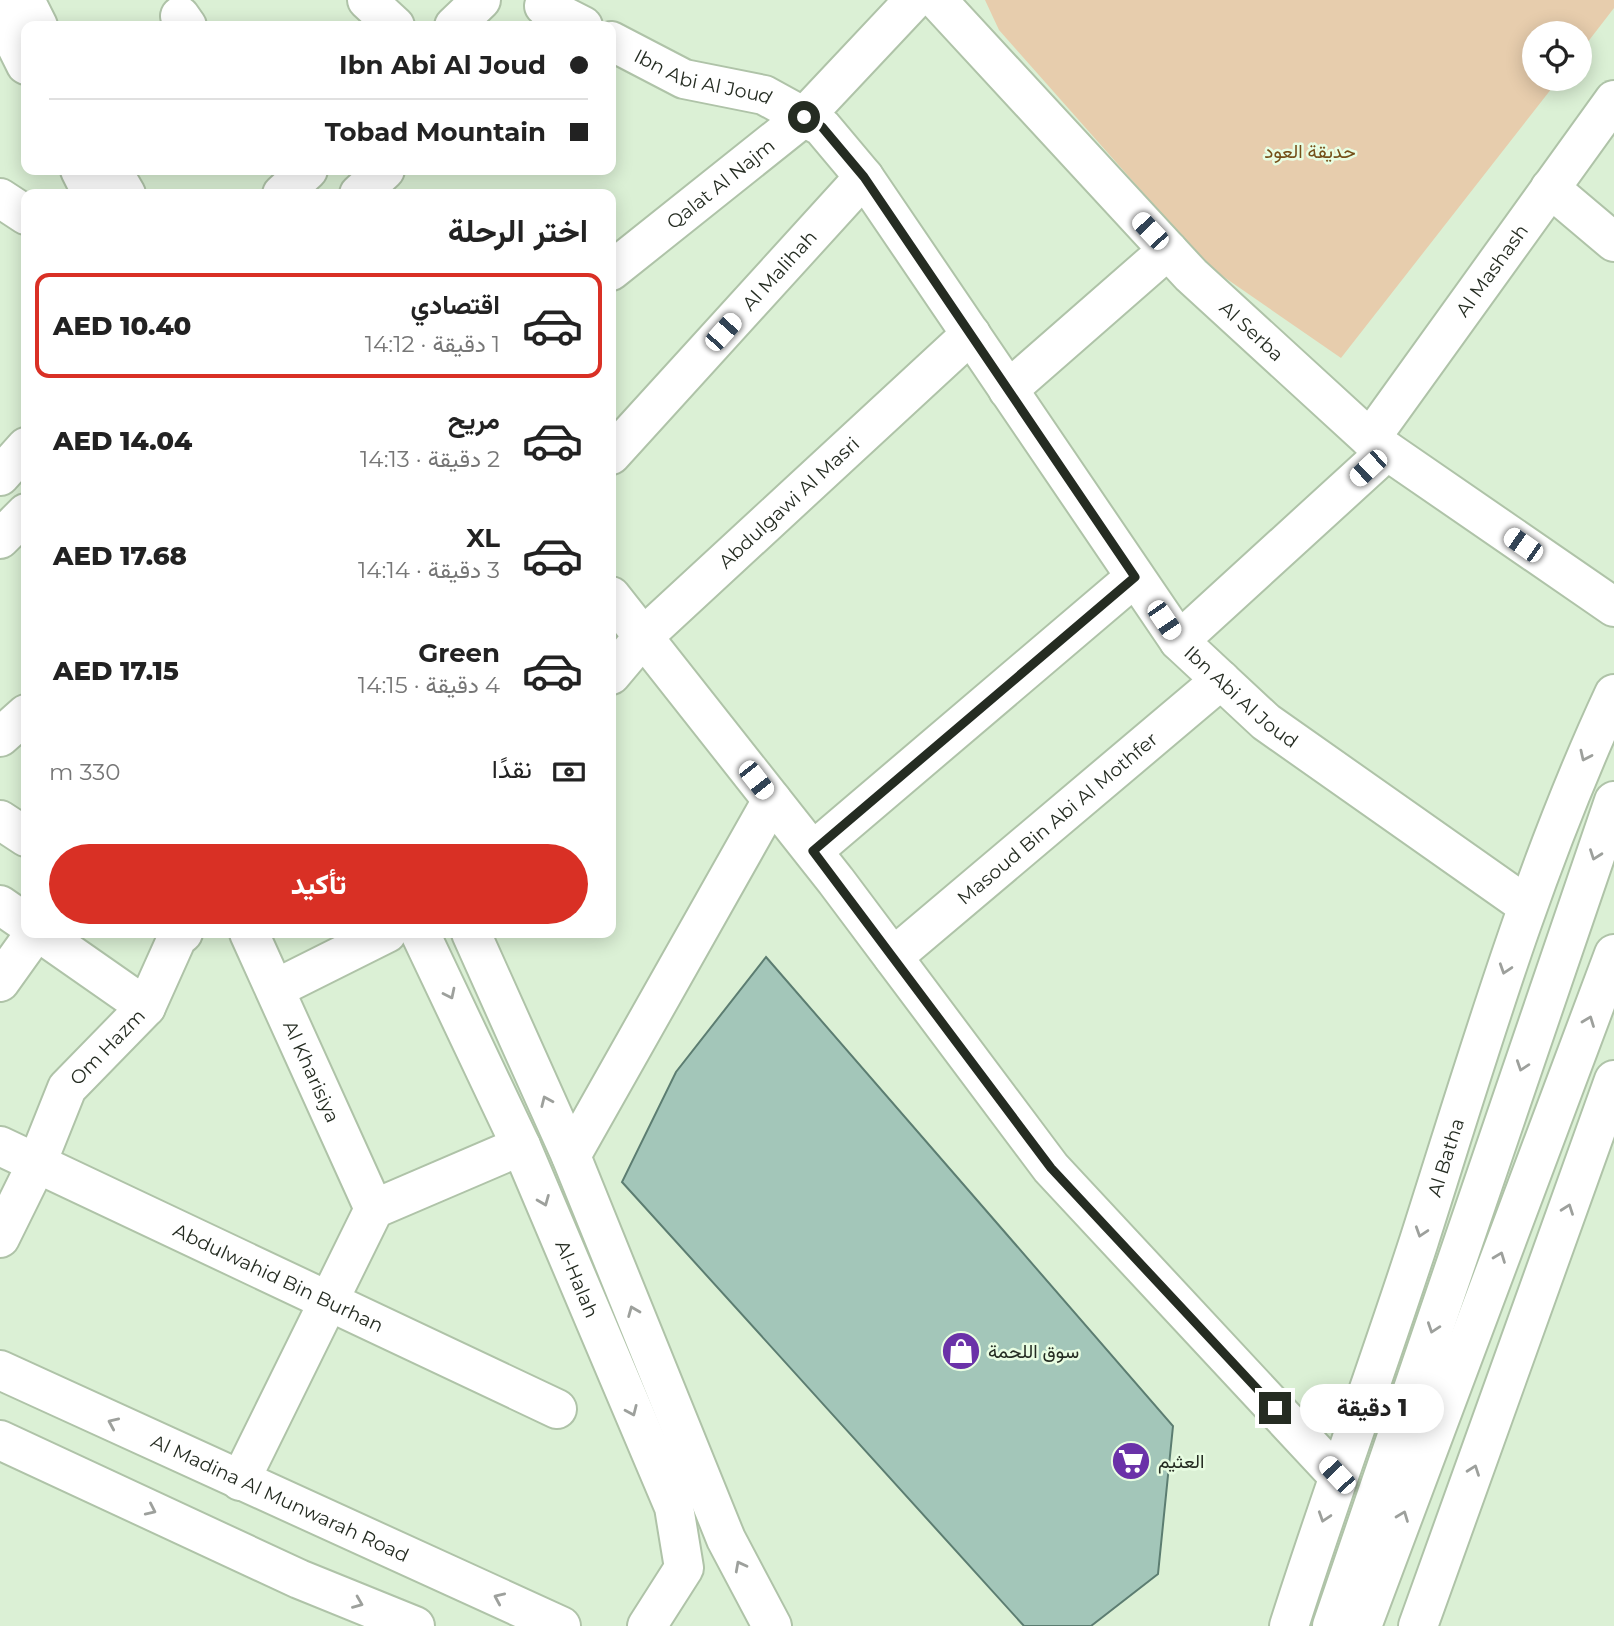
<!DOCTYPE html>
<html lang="ar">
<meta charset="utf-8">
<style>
body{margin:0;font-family:Montserrat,Vazirmatn,sans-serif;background:#f2f2f2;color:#222;direction:rtl;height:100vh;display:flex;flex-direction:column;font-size:26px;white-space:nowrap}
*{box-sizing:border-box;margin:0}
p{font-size:23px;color:#767676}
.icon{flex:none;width:38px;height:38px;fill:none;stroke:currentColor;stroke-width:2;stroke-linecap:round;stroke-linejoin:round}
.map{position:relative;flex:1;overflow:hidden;direction:ltr}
.panel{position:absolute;left:21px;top:189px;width:595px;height:749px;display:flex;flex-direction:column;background:#fff;border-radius:14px;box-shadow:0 4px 18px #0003;direction:rtl}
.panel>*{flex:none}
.top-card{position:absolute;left:21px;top:21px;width:595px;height:154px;border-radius:14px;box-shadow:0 4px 18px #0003;direction:rtl;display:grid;align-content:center;height:154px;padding:0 28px;background:#fff}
.fabs{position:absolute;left:1522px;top:21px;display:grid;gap:14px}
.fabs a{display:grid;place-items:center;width:70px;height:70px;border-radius:50%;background:#fff;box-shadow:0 4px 18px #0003;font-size:35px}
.end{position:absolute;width:32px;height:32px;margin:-16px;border:9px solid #252c22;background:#fff;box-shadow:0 0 0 4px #fff}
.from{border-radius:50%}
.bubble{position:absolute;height:49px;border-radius:24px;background:#fff;box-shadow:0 4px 18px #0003;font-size:23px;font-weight:800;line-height:49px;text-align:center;direction:rtl}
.car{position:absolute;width:21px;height:42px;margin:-21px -10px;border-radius:9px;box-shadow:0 0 5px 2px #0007;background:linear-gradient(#fff 24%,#345 0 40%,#fff 0 76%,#345 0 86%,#fff 0)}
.top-card b{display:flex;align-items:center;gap:24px;height:66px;font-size:26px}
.top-card b+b{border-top:2px solid #e0e0e0}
.top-card i{width:18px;height:18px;background:#222}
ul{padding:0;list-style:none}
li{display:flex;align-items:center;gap:21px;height:105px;margin:0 14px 10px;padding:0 14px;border:4px solid transparent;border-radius:14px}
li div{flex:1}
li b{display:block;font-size:26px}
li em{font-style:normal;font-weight:800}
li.current{border-color:#d93025}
li>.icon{width:63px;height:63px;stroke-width:1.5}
h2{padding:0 28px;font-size:32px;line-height:84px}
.pay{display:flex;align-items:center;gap:18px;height:77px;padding:0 28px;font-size:26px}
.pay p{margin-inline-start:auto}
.cta{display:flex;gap:14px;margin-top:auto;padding:14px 28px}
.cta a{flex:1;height:80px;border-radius:42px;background:#d93025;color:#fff;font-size:28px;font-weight:800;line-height:80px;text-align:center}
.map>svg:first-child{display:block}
</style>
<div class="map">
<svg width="1614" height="1626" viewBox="0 0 1614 1626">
<rect width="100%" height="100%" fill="#dbf0d5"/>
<path fill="#e7cdad" d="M985,0H1614V8L1580,52V33H1535V79H1559L1341,358L1208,266L999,30Z"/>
<path fill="#a3c6b9" stroke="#5c7d71" stroke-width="2" d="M766,957L1173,1426L1158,1574L1091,1626H1024L622,1182L676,1072Z"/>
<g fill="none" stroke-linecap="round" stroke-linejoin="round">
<g stroke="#afc3a8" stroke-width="42">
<g id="minor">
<path d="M367,0L395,26"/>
<path id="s1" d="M937,0L1191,275L1370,439L1614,607"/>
<path d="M544,6L583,26"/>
<path d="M180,16L187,26"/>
<path d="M454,26L481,0"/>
<path id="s2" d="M611,41L684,79L764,95L804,117L822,127L864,177L1179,641L1266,722L1526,905"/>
<path d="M1550,188L1614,242"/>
<path d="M282,194L308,170"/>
<path d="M359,194L385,170"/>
<path d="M0,198L26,215"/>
<path id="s3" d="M611,271L804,117L914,0"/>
<path d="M1008,390L1168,250"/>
<path id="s4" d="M1370,439L1614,100"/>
<path id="s5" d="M611,455L864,177"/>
<path d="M0,476L26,447"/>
<path d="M0,539L26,513"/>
<path d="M611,596L836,881L1051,1168L1337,1475"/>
<path d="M1179,641L1387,451"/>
<path id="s6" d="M611,675L643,637L971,334"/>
<path d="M0,737L26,714"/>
<path d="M0,820L26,837"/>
<path d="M813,851L1135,577"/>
<path d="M0,905L26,923"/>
<path d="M40,933L146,1007"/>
<path id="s7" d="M249,933L374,1209"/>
<path id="s8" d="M893,957L1221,680"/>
<path d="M0,982L35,933"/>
<path d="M275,989L387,933"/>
<path id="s9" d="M0,1146L557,1409"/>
<path d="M571,1156L772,800"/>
<path id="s10" d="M0,1238L37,1163L67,1088L146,1007L177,938L183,933"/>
<path d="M240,1481L374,1209L521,1146"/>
<path id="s11" d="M1289,1626C1330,1497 1377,1370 1419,1241C1478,1056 1532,870 1614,694"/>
<path d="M1418,1626L1614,1080"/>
</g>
</g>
<g stroke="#afc3a8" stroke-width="42">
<g id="major">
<path d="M25,0L38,26"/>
<path d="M0,13L26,65"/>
<path d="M80,170L92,194"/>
<path d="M112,170L126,194"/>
<path id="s12" d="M420,933L521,1146L674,1507L684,1568L647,1626"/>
<path d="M471,933L571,1156L726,1539L772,1626"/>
<path id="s13" d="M0,1370L561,1626"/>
<path d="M0,1440L299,1579L415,1626"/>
<path d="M1332,1626L1614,801"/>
<path d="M1362,1626L1614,954"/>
</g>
</g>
<use href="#minor" stroke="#fff" stroke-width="38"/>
<use href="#major" stroke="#fff" stroke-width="38"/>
</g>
<defs><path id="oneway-chevron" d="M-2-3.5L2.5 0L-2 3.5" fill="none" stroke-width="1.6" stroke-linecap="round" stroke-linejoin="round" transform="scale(1.75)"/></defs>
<g stroke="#9da09c">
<use href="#oneway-chevron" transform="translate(1585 756) rotate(115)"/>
<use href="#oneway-chevron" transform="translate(1595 855) rotate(110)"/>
<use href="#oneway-chevron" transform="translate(1505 969) rotate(108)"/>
<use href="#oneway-chevron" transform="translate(450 994) rotate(64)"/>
<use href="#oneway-chevron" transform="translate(1589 1021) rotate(-69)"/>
<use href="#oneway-chevron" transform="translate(1522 1066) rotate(109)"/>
<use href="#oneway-chevron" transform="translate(546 1101) rotate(-114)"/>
<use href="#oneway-chevron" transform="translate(544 1201) rotate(68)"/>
<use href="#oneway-chevron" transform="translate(1568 1209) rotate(-70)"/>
<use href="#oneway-chevron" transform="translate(1421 1232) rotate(108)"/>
<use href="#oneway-chevron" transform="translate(1500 1257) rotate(-69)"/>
<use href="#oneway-chevron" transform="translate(633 1311) rotate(-112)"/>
<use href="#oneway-chevron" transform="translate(1433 1328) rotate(109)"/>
<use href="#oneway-chevron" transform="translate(632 1411) rotate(66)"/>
<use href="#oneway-chevron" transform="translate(113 1423) rotate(-156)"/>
<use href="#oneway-chevron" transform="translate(1474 1470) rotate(-70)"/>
<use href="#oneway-chevron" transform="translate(151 1510) rotate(25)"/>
<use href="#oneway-chevron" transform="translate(1403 1516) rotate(-69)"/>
<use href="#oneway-chevron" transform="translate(1324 1517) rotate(108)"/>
<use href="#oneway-chevron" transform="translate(740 1566) rotate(-118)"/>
<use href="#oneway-chevron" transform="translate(499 1598) rotate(-156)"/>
<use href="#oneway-chevron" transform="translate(358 1603) rotate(22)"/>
</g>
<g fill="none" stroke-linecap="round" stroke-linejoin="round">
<path stroke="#252c22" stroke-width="9" d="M804,117L822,127L864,177L1135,577L813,851L1051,1168L1275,1408"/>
</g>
<defs>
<g id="shop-disc" transform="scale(2.0125)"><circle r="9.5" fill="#6a32a8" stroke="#e8fde2"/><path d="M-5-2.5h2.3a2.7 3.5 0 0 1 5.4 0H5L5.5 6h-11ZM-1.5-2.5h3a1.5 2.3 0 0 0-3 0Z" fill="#fff"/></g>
<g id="supermarket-disc" transform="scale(2.0125)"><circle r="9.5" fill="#6a32a8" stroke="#e8fde2"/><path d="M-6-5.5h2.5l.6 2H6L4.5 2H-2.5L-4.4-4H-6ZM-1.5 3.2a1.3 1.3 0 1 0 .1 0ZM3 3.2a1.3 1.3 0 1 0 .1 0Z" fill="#fff"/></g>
</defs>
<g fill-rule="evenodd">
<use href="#shop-disc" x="961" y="1351"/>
<use href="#supermarket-disc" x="1131" y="1461"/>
</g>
<g text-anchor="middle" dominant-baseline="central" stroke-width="5" stroke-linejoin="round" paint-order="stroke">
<g font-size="19" fill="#252c22" stroke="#e8fde2">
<text stroke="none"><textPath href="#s2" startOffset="100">Ibn Abi Al Joud</textPath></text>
<text stroke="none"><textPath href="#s3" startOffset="140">Qalat Al Najm</textPath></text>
<text stroke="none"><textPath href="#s5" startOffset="250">Al Malihah</textPath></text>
<text stroke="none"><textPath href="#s4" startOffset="208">Al Mashash</textPath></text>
<text stroke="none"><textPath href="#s1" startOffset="457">Al Serba</textPath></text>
<text stroke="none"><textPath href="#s6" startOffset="248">Abdulgawi Al Masri</textPath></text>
<text stroke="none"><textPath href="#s2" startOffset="940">Ibn Abi Al Joud</textPath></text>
<text stroke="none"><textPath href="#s8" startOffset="215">Masoud Bin Abi Al Mothfer</textPath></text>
<text stroke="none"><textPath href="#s10" startOffset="222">Om Hazm</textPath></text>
<text stroke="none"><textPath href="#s7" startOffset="152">Al Kharisiya</textPath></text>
<text stroke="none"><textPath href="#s11" startOffset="494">Al Batha</textPath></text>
<text stroke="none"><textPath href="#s12" startOffset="380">Al-Halah</textPath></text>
<text stroke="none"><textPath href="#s9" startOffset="308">Abdulwahid Bin Burhan</textPath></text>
<text stroke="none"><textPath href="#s13" startOffset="308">Al Madina Al Munwarah Road</textPath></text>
</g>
<g font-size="19" fill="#744f18" stroke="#e8fde2">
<text x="1310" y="151">حديقة العود</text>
</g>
<g font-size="19" fill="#252c22" stroke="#e8fde2" text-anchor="start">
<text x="988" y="1351">سوق اللحمة</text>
<text x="1158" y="1461">العثيم</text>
</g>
</g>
</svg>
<div class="fabs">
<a><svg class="icon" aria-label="locate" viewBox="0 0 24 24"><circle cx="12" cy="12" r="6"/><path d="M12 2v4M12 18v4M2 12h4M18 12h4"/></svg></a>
</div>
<i class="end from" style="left:804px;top:117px"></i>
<i class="end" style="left:1275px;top:1408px"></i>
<div class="bubble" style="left:1300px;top:1384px;width:144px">1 دقيقة</div>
<i class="car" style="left:1150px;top:231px;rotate:317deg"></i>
<i class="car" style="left:723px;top:332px;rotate:42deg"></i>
<i class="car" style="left:1368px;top:468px;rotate:227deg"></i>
<i class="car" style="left:1523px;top:545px;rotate:305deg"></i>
<i class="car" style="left:1164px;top:620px;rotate:146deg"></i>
<i class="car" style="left:756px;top:780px;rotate:142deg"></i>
<i class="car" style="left:1337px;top:1475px;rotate:317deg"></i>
<div class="top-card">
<b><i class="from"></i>Ibn Abi Al Joud</b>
<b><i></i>Tobad Mountain</b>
</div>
<section class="panel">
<h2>اختر الرحلة</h2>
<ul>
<li class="current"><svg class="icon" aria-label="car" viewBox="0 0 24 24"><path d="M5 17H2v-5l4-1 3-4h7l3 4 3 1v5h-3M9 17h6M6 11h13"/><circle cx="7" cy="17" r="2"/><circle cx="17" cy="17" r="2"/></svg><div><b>اقتصادي</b><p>1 دقيقة · 14:12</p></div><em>AED 10.40</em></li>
<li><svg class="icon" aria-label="car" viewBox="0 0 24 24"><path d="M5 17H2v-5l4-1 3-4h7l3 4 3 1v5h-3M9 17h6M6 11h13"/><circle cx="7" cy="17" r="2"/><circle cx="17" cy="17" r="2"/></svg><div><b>مريح</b><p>2 دقيقة · 14:13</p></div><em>AED 14.04</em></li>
<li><svg class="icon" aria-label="car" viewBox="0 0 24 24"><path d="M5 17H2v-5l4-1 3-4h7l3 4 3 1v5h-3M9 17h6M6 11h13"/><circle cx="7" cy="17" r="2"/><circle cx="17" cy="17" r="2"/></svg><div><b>XL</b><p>3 دقيقة · 14:14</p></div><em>AED 17.68</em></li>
<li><svg class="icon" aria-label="car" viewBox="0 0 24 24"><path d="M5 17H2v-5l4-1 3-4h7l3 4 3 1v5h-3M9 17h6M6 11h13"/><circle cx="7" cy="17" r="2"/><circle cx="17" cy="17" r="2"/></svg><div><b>Green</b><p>4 دقيقة · 14:15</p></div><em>AED 17.15</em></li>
</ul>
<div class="pay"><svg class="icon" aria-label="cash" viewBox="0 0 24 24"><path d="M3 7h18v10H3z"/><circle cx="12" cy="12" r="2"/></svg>نقدًا<p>330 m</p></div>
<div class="cta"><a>تأكيد</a></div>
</section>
</div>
